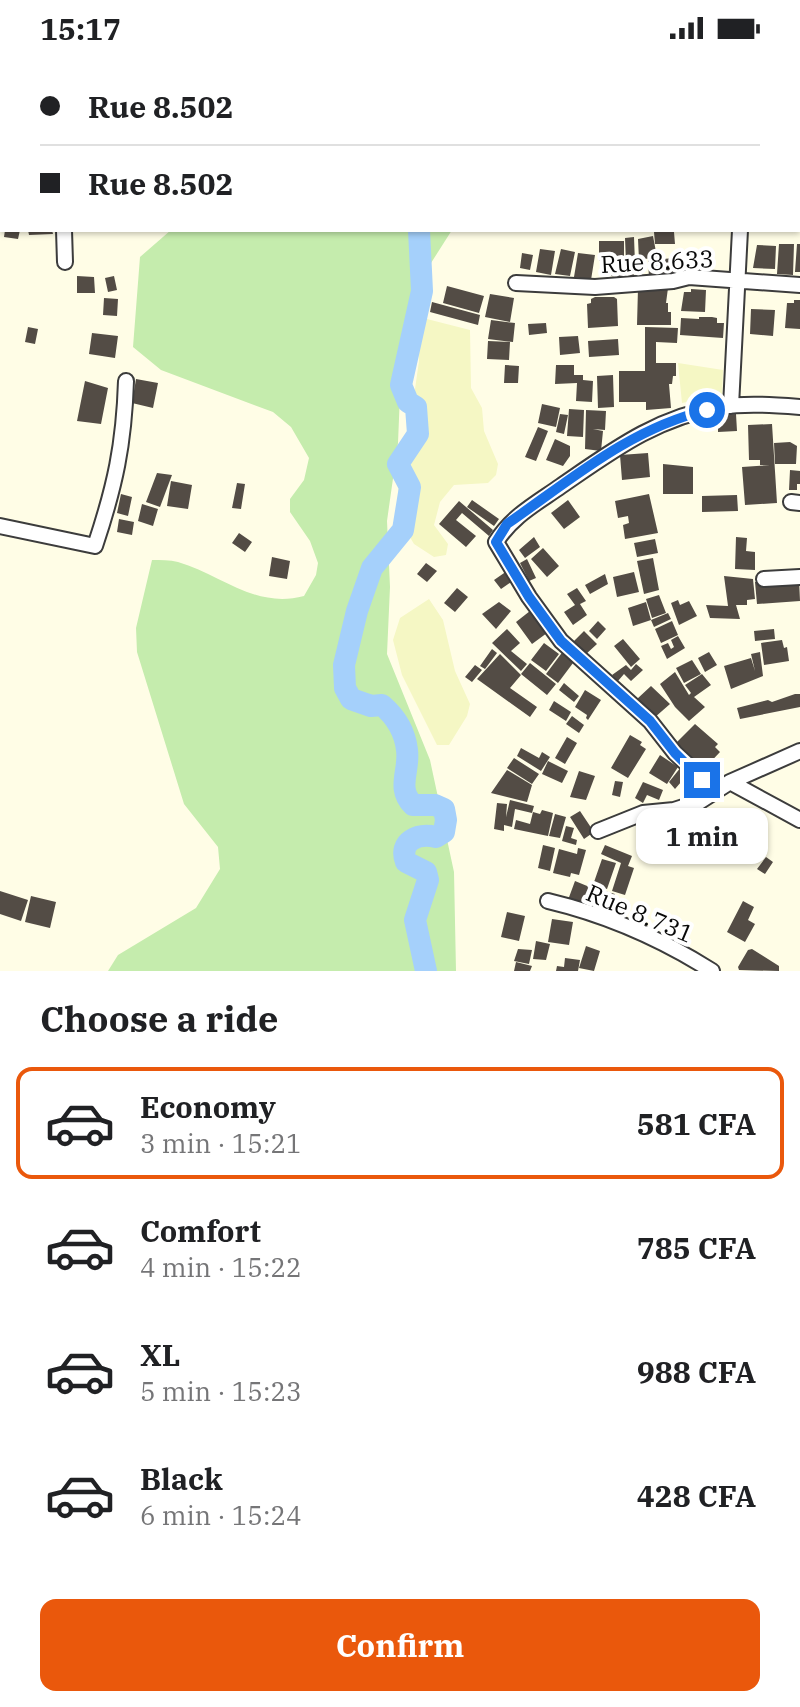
<!DOCTYPE html>
<meta charset="utf-8">
<style>
body{margin:0;font-family:"IBM Plex Serif",serif;background:#f6f6f6;color:#202124;height:100vh;display:flex;flex-direction:column;font-size:30px;white-space:nowrap}
*{box-sizing:border-box;margin:0}
p{font-size:26px;color:#757577}
.icon{flex:none;width:44px;height:44px;fill:none;stroke:currentColor;stroke-width:2;stroke-linecap:round;stroke-linejoin:round}
.map{position:relative;height:915px;overflow:hidden}
.sheet{display:flex;flex-direction:column;background:#fff;flex:1}
.sheet>*{flex:none}
.top-card{position:absolute;left:0px;top:0px;width:800px;height:176px;box-shadow:0 2px 6px #0004;display:grid;align-content:center;height:176px;padding:0 40px;background:#fff}
.end{position:absolute;width:36px;height:36px;margin:-18px;border:10px solid #1a73e8;background:#fff;box-shadow:0 0 0 4px #fff}
.from{border-radius:50%}
.bubble{position:absolute;height:56px;border-radius:16px;background:#fff;box-shadow:0 2px 6px #0004;font-size:26px;font-weight:700;line-height:56px;text-align:center}
.top-card b{display:flex;align-items:center;gap:28px;height:76px;font-size:30px}
.top-card b+b{border-top:2px solid #e0e0e0}
.top-card i{width:20px;height:20px;background:#202124}
ul{padding:0;list-style:none}
li{display:flex;align-items:center;gap:24px;height:112px;margin:0 16px 12px;padding:0 24px;border:4px solid transparent;border-radius:16px}
li div{flex:1}
li b{display:block;font-size:30px}
li em{font-style:normal;font-weight:700}
li.active{border-color:#ea580c}
li>.icon{width:72px;height:72px;stroke-width:1.5}
h2{padding:0 40px;font-size:36px;line-height:96px}
.action{display:flex;gap:16px;margin-top:auto;padding:16px 40px}
.action a{flex:1;height:92px;border-radius:16px;background:#ea580c;color:#fff;font-size:32px;font-weight:700;line-height:92px;text-align:center}
.status{display:flex;justify-content:space-between;align-items:center;height:56px;padding:0 40px;background:#fff;direction:ltr}
.status svg{height:22px;fill:currentColor}
.map>svg:first-child{display:block}
</style>
<div class="status"><b>15:17</b><svg viewBox="0 0 49 12"><path d="M0 12V9h3v3zM5 12V6h3v6zM10 12V3h3v9zM15 12V0h3v12zM26 1h20v11H26zM47 4h2v5h-2z"/></svg></div>
<div class="map">
<svg width="800" height="915" viewBox="0 0 800 915">
<rect width="100%" height="100%" fill="#fffde6"/>
<path fill="#f5f7c4" d="M423,262L470,274L471,332L482,352L484,375L498,408L496,419L488,427L454,429L440,446L434,469L448,488L446,499L434,501L414,488L397,459L399,423L408,382L419,305L418,281Z
M678,307L723,314L722,339L682,347Z
M429,543L443,564L455,615L470,648L467,660L449,689H437L402,619L393,584L400,562Z"/>
<path fill="#c5ecad" d="M171,174H452L431,207L402,288L398,387L387,465L390,531L387,598L430,704L454,816L456,915H108L118,899L196,852L220,813L218,791L184,748L137,596L136,572L152,504C160,504 170,504 178,506C222,519 255,553 304,540L316,519L318,507L310,485L290,456V443L304,424L309,402L291,371L273,356L161,314L133,291L140,201Z"/>
<g fill="none" stroke-linecap="round" stroke-linejoin="round">
<path stroke="#a5d0fb" stroke-width="22" d="M553,2L555,0
M419,174L422,235L401,329L408,346L416,351L418,378L398,408L410,431L403,474L372,512L357,555L344,609L345,632L351,643L371,650L382,649C396,661 405,676 407,694C410,715 396,732 413,749H435L444,753L446,764L444,776L436,781C418,777 398,785 406,806L426,816L428,824L415,864L426,915"/>
</g>
<path fill="#534c45" d="M5,174H20L18,183L4,181Z
M28,174H52L53,178L29,179Z
M654,176H674L675,188H655Z
M653,180L657,201L639,204L638,183Z
M634,181L635,207H626L625,182Z
M599,185H624V205H599Z
M779,188H794L793,219L777,218Z
M797,188H800V216H795Z
M757,189L776,190L775,213L753,212Z
M540,193L555,195L551,219L536,216Z
M561,193L575,196L570,220L555,218Z
M522,197L533,199L530,214L520,212Z
M578,197L595,199L591,224L574,221Z
M676,202L677,220L649,222L648,204Z
M613,206L635,209L633,223L611,220Z
M77,220L94,221L95,237H77Z
M114,220L117,234L108,236L105,222Z
M447,230L484,240L479,257L443,247Z
M638,232H668L666,247H668V256H671V269H637Z
M691,233L706,234L705,256L681,255L684,236H691Z
M490,238L514,242L510,266L485,261Z
M595,241H614L617,243L618,270L588,272L587,248L591,247V243Z
M104,242L118,243L117,260L103,259Z
M794,244H800V273L785,272L787,247H794Z
M432,246L480,259L478,269L430,256Z
M751,253L775,254L773,280L750,278Z
M699,261H712L717,262V267H724L723,282L680,279L681,262L699,263Z
M491,264L515,267L513,286L488,283Z
M546,267L547,277L529,279L528,268Z
M28,271L38,273L35,288L25,286Z
M645,271L678,272L677,287L656,286V307H676V320H673L672,328H669L671,352L646,354V346H619V315H645Z
M92,277L118,280L115,302L89,298Z
M578,280L580,297L560,299L559,281Z
M618,283L619,299L589,301L588,285Z
M488,285L510,286L509,304L487,303Z
M505,309L519,310L518,327H504Z
M556,309H574V319H583V324L593,325L592,346L576,345L577,327L555,328Z
M613,319L614,351L598,352L597,320Z
M136,323L158,327L153,352L132,347Z
M85,325L108,332L101,368L77,365Z
M542,348L560,352L556,371L538,367Z
M569,353L584,354L583,381L567,380Z
M586,354L606,355L605,374L593,373L603,375L601,395L585,393Z
M560,358L568,359L564,378L556,376Z
M736,358L737,375L718,376V359Z
M772,368L777,447L745,449L742,411L770,409H760V404H749L748,369Z
M538,371L548,375L536,405L525,401Z
M555,383L570,390V400L563,410L546,404Z
M790,386L797,390L796,408H775L774,387Z
M648,397L650,421L622,424L620,399Z
M663,408L693,411V438H663Z
M790,414L800,415V428H797V434H789Z
M157,417L172,419L160,451L146,446Z
M171,425L192,429L188,453L167,450Z
M237,427L245,428L241,453L232,452Z
M121,438L132,441L128,460L117,457Z
M649,438L658,477L625,483L623,469L629,467L628,460L618,462L615,445Z
M737,439L738,455L702,456V440Z
M472,444L499,463L494,470L467,451Z
M568,444L580,461L564,473L551,457Z
M459,445L493,474L489,480L462,457L456,464L476,480L466,491L439,468Z
M142,448L158,453L153,470L138,465Z
M119,463L134,466L132,479L117,476Z
M239,477L252,486L245,496L232,487Z
M534,481L540,491L525,502L519,494Z
M736,481L747,482L746,495L755,496V514L735,513Z
M655,483L658,497L637,501L634,487Z
M543,492L559,510L547,521L531,503Z
M272,501L290,505L287,523L269,520Z
M653,502L659,534L644,538L637,505Z
M527,503L536,522L529,525L520,507Z
M426,507L437,515L427,526L417,518Z
M507,515L514,524L501,533L494,524Z
M634,516L639,536L617,541L613,521Z
M605,518L608,528L590,538L585,529Z
M724,520L753,523L755,543L747,544V549H736L740,563L710,562L706,549L728,550Z
M799,523L800,545L757,548L755,526Z
M457,532L468,541L455,556L444,547Z
M577,532L586,545L580,548L587,559L573,569L564,556L575,549L567,538Z
M659,539L666,557L652,562L646,543Z
M678,544L680,549L689,545L697,560L679,569L671,547Z
M499,546L511,555L496,573L482,558Z
M646,546L651,564L633,570L628,552Z
M530,555L547,577L532,588L516,566Z
M668,557L671,563L654,571L651,564Z
M598,565L606,573L597,583L589,575Z
M672,565L678,579L661,587L655,573Z
M507,573L520,587L511,595L527,608L521,615L492,587Z
M774,573L775,583L755,585L754,575Z
M584,575L597,588L585,599L573,586Z
M678,580L685,592L667,603L661,590L668,587L671,593L674,591L671,584Z
M623,583L640,603L631,611L614,590Z
M782,584L784,592L787,591L789,605L764,609L761,587Z
M544,587L559,598L546,615L531,604Z
M492,593L497,597L485,613L480,610Z
M564,594L576,603L558,627L546,618Z
M709,596L717,609L705,616L698,602Z
M760,596L763,620L731,633L724,610L751,602L755,615L751,598Z
M500,598L521,619L510,632L537,651L530,661L477,623Z
M692,604L701,618L684,627L676,612Z
M530,607L556,628L547,639L521,618Z
M636,608L643,614L631,625L624,618L618,625L612,619L626,609L631,614Z
M475,609L482,614L472,626L465,621Z
M675,616L689,639L691,637L685,629L702,618L711,629L694,641L705,651L689,665L675,651L660,628Z
M564,627L579,640L574,646L559,634Z
M651,630L670,648L654,662L637,643Z
M585,634L601,644L588,664L586,662L587,659L575,651Z
M795,638H800V651L740,663L737,652L768,644L772,646Z
M554,645L571,656L566,665L549,654Z
M572,660L584,669L579,677L566,668Z
M695,668L718,688L715,691L720,696L702,715L675,688Z
M630,679L642,686L640,689L646,693L628,722L611,712Z
M567,681L577,687L565,708L555,702Z
M521,692L539,702L542,696L550,701L541,715L517,700Z
M660,699L678,711L667,728L649,717Z
M514,702L539,718L532,728L507,712Z
M548,705L568,715L562,727L542,718Z
M681,711L688,718L675,733L669,726Z
M507,714L532,729L527,746L491,737Z
M579,715L595,720L586,744L570,741Z
M615,725L623,726L620,741L612,739Z
M643,726L663,734L659,744L647,739L643,747L635,742Z
M510,744L534,750L532,757L515,753L512,771L504,769V775L494,773L497,747L507,748L506,761Z
M542,754L553,757L548,780L514,773L516,764L530,768L533,756L540,758Z
M580,755L594,776L584,783L570,761Z
M555,758L566,761L560,782L549,780Z
M566,770L574,772L571,782L577,784L576,789L562,785Z
M543,789L555,792L550,815L538,812Z
M605,789L632,800L628,810L634,812L625,839L612,835L621,807L601,798Z
M578,792L586,794L579,819L571,817L570,821L553,817L559,793L577,798Z
M766,801L773,806L765,818L757,813Z
M602,803L616,807L607,833L593,829Z
M575,825L592,832L585,850L568,844Z
M598,833L615,838L609,856L593,852Z
M0,835L28,844L21,865L0,858Z
M31,840L56,846L50,872L25,866Z
M743,845L754,851L748,864L755,868L745,886L727,876Z
M507,856L525,860L519,885L501,881Z
M552,863L573,866L569,889L548,886Z
M536,885L550,888L546,904L533,903Z
M586,890L600,895L594,915L579,912Z
M518,893L532,894L529,908L514,905Z
M752,893L779,910V915L739,914L738,911L748,894Z
M565,902L580,904L578,915H556L557,910L564,911Z
M516,906L532,910L530,915H514Z"/>
<g fill="none" stroke-linecap="round" stroke-linejoin="round">
<g stroke="#3c3c3c" stroke-width="18">
<path id="minor" d="M60,0V2
M749,2V0
M0,53H2
M64,174L65,206
M516,227L595,231L673,225L689,221L800,229
M731,350L740,174
M791,446L800,447
M0,470L95,490C115,430 124,389 126,325
M764,523L800,521
M730,726L800,764
M716,735L675,697L650,665L561,585L529,541L496,486C512,460 537,447 561,430C612,395 657,361 720,351C746,347 773,349 800,351
M598,775L643,757L674,754L699,746L730,726L800,695
M548,845C607,859 660,882 712,915"/>
</g>
<use href="#minor" stroke="#fff" stroke-width="14"/>
</g>
<g fill="none" stroke-linecap="round" stroke-linejoin="round">
<path stroke="#1a73e8" stroke-width="10" d="M702,724L675,697L650,665L561,585L529,541L496,486L507,468C572,423 629,373 707,354"/>
</g>
<g text-anchor="middle" dominant-baseline="central" stroke-width="8" stroke-linejoin="round" paint-order="stroke">
<g font-size="24" fill="#090909" stroke="#fff">
<text transform="translate(657 205) rotate(-3)">Rue 8.633</text>
<text transform="translate(640 857) rotate(23)">Rue 8.731</text>
</g>
</g>
</svg>
<i class="end from" style="left:707px;top:354px"></i>
<i class="end" style="left:702px;top:724px"></i>
<div class="bubble" style="left:636px;top:752px;width:132px">1 min</div>
<div class="top-card">
<b><i class="from"></i>Rue 8.502</b>
<b><i></i>Rue 8.502</b>
</div>
</div>
<section class="sheet">
<h2>Choose a ride</h2>
<ul>
<li class="active"><svg class="icon" aria-label="car" viewBox="0 0 24 24"><path d="M5 17H2v-5l4-1 3-4h7l3 4 3 1v5h-3M9 17h6M6 11h13"/><circle cx="7" cy="17" r="2"/><circle cx="17" cy="17" r="2"/></svg><div><b>Economy</b><p>3 min · 15:21</p></div><em>581 CFA</em></li>
<li><svg class="icon" aria-label="car" viewBox="0 0 24 24"><path d="M5 17H2v-5l4-1 3-4h7l3 4 3 1v5h-3M9 17h6M6 11h13"/><circle cx="7" cy="17" r="2"/><circle cx="17" cy="17" r="2"/></svg><div><b>Comfort</b><p>4 min · 15:22</p></div><em>785 CFA</em></li>
<li><svg class="icon" aria-label="car" viewBox="0 0 24 24"><path d="M5 17H2v-5l4-1 3-4h7l3 4 3 1v5h-3M9 17h6M6 11h13"/><circle cx="7" cy="17" r="2"/><circle cx="17" cy="17" r="2"/></svg><div><b>XL</b><p>5 min · 15:23</p></div><em>988 CFA</em></li>
<li><svg class="icon" aria-label="car" viewBox="0 0 24 24"><path d="M5 17H2v-5l4-1 3-4h7l3 4 3 1v5h-3M9 17h6M6 11h13"/><circle cx="7" cy="17" r="2"/><circle cx="17" cy="17" r="2"/></svg><div><b>Black</b><p>6 min · 15:24</p></div><em>428 CFA</em></li>
</ul>
<div class="action"><a>Confirm</a></div>
</section>
